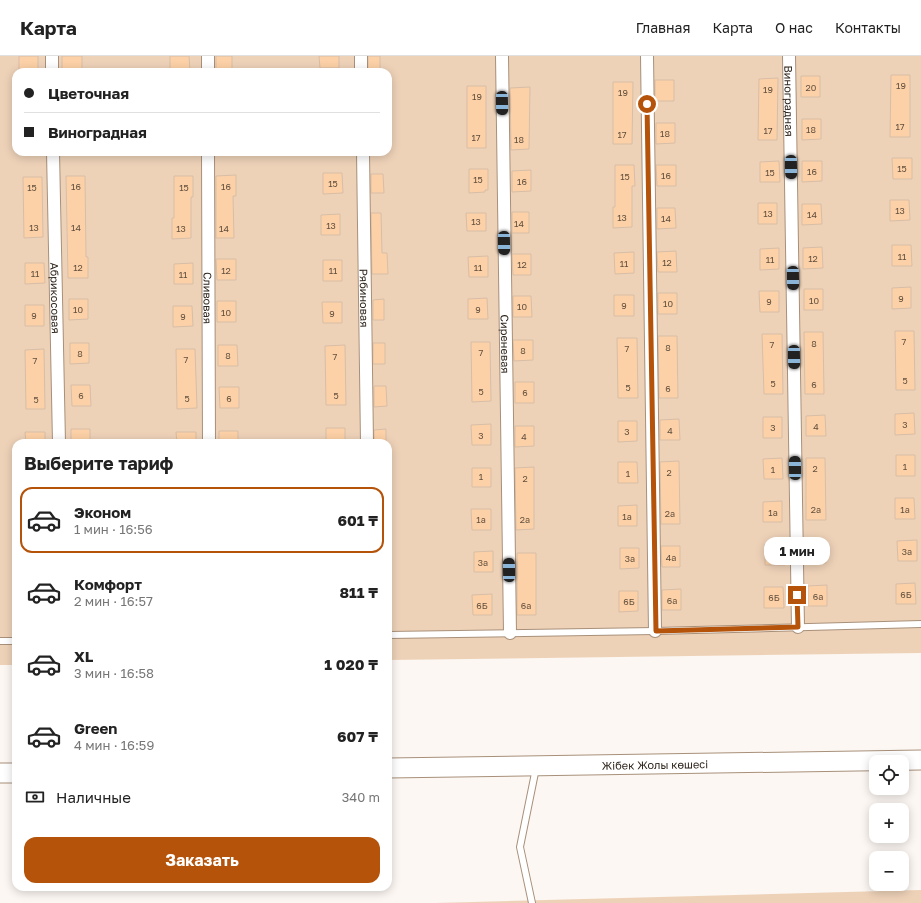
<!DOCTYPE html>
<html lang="ru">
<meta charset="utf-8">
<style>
body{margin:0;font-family:"Golos Text",sans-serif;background:#f2f2f2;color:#222;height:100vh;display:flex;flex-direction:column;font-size:15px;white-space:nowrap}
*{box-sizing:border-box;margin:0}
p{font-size:13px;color:#767676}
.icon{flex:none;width:22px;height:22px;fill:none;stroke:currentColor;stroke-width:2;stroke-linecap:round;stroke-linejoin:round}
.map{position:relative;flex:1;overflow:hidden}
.side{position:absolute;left:12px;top:383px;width:380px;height:452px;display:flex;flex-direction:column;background:#fff;border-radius:12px;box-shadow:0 2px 10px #0003}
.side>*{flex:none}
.banner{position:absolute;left:12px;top:12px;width:380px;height:88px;border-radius:12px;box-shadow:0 2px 10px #0003;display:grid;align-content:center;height:88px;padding:0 12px;background:#fff}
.controls{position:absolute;left:869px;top:699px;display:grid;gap:8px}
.controls a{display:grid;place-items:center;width:40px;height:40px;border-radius:8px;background:#fff;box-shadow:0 2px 10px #0003;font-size:20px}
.end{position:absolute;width:18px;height:18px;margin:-9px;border:5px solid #b45309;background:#fff;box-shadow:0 0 0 2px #fff}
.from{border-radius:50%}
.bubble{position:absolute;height:28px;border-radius:12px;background:#fff;box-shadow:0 2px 10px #0003;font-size:13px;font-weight:700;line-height:28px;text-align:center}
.car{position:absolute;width:12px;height:24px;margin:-12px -6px;border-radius:5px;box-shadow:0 0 3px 1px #0007;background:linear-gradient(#222 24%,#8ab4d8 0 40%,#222 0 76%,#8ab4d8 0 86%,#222 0)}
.banner b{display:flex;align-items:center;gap:14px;height:38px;font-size:15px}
.banner b+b{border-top:1px solid #e0e0e0}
.banner i{width:10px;height:10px;background:#222}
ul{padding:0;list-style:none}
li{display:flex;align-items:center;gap:12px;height:66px;margin:0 8px 6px;padding:0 4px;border:2px solid transparent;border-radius:12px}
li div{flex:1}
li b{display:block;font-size:15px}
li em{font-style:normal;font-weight:700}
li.current{border-color:#b45309}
li>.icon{width:36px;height:36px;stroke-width:1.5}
h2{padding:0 12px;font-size:18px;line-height:48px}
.pay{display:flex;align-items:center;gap:10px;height:44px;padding:0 12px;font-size:15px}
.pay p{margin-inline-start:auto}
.primary-button{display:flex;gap:8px;margin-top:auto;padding:8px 12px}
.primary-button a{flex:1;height:46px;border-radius:12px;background:#b45309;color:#fff;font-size:16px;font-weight:700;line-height:46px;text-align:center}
header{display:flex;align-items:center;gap:24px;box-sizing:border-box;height:56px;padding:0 20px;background:#fff;border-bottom:1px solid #e0e0e0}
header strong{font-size:19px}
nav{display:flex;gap:22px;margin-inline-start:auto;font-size:14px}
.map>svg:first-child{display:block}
</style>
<header>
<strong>Карта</strong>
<nav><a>Главная</a><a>Карта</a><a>О нас</a><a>Контакты</a></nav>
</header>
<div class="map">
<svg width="921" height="847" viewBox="0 0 921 847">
<rect width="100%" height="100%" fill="#fcf7f2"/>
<path fill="#eed2b8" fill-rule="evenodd" d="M0,0H921V597L388,604V387H16V609H0ZM16,16H388V96H16Z
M921,834V847H435Z"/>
<path fill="#fdd1a7" stroke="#d7bea7" d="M19,0H38V16H19Z
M62,0H82V15H62Z
M170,0H189L190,15H170Z
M216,0H232V14L216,15Z
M319,0H339V12H320Z
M368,0H380V13H368Z
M891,19H910V81H890Z
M801,20H820V41H801Z
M778,22L777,84H758L759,23Z
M655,24H674V45H655Z
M613,26H633L632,88H613Z
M467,30H486V92H467Z
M530,31L529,93L511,94L510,32Z
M802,63H821V83L802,84Z
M656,67H675V87L656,88Z
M892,102H912V123H893Z
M779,105L780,126H760V106Z
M802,105H822V125L802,126Z
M615,109H634L635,130H632V171L613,172V151H615Z
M656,109H676V130H657Z
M469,113H488V134H485V136L469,137Z
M531,114V135L512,136V115Z
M323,117H342L343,137L323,138Z
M371,118H383L384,137H371Z
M236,119V140H233L234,182H216V120Z
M66,120H85L86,201H88V222H68Z
M174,120H193V141H191V182L172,183V162H174Z
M23,121H42L43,181L24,182Z
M890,144H909L910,164L890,165Z
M758,147H777V168H758Z
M802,148H821L822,168L802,169Z
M657,152H675L676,172L657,173Z
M512,156H529V177H512Z
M371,157H381L382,197H387L388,218H372Z
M466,157H486V175H467Z
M340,158V179H321V159Z
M892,189H911L912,210H892Z
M822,191L823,212L803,213V192Z
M779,192V213L760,214V193Z
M676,195L677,216H658L657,196Z
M634,196V217L615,218L614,197Z
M512,198H531V219H513Z
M488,200V221H469L468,201Z
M216,203H236V224H217Z
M323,204H342V225H323Z
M25,207H44L45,227L25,228Z
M193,207V228H174V208Z
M911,231V252L892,253V232Z
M804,233H823V254H804Z
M759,235H779V256H760Z
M658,237H677V258H658Z
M614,239H634V260H614Z
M513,240H531L532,261H513Z
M487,242L488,263H468V243Z
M69,243H88V263L69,264Z
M384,243V264H373V244Z
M217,245H236V266H217Z
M322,246H342V267H323Z
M25,249H44V270H25Z
M173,250H192L193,270L173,271Z
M895,275H914L915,334H896Z
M804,276H823L824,338H805Z
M762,278H782L783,338H764Z
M658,280H677L678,342H659Z
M617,282H637L638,342H618Z
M513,284H533V304L514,305Z
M471,286H490L491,345L472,346Z
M70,287H89V307L70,308Z
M373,287H385V308H373Z
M218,289H237L238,310H218Z
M345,289L346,349H326L325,290Z
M44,293L45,353H26L25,294Z
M176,293H195L197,352L177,353Z
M515,326H534V347H515Z
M71,329H90L91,350H72Z
M374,330H386L387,350L374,351Z
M219,331H239V352H220Z
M914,357L915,378L895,379V358Z
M825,359L826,380H806V360Z
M763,361H782V382H763Z
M679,363L680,384H660V364Z
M618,365H637V385L618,386Z
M491,368V389H472L471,369Z
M515,370H534V390L515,391Z
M326,372H345V387H326Z
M71,373H90V387H71Z
M386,373V387H374V374Z
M219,375H238V387H219Z
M25,376H45V387H26Z
M176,376H196V387H177Z
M896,399H915V420H896Z
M782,402L783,423H764L763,403Z
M806,402H825L826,464H806Z
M679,405L680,468H661L660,406Z
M618,406H637L638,427H618Z
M534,411V473L516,474L515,412Z
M472,412H491V431H472Z
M895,442H914L915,463H895Z
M782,445V466H763V446Z
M637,449V470H618V450Z
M471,453H491V474H472Z
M917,484V505H898L897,485Z
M807,486H826V507H807Z
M765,488H784L785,509H765Z
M661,490H680V511H662Z
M620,492H639V512L620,513Z
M493,495V516H474V496Z
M517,497H536V559H517Z
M915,527L916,548H896V528Z
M827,529V550H808V530Z
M764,531H783L784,552H764Z
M681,533V554H662V534Z
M619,535H638V555L619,556Z
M492,538V559H473L472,539Z"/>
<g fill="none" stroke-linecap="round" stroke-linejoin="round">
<g stroke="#a8907a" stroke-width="8">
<path id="service" d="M388,579L655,575L921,568
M0,585H16
M532,847L520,791L536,712"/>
</g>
<g stroke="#a8907a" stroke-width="14">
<g id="minor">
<path d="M52,0V16"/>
<path d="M208,0V16"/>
<path d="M361,0V16"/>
<path id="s1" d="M502,0L510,577"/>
<path d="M647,0L655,575"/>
<path id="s2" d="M789,0L798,571"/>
<path id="s3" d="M53,96L59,387"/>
<path id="s4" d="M208,96L209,387"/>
<path id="s5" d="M363,96L367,387"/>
</g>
</g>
<g stroke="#a8907a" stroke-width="21">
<g id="trunk">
<path id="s6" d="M388,712L921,704"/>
<path d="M0,717H16"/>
</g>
</g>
<use href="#service" stroke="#fff" stroke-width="6"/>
<use href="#minor" stroke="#fff" stroke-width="12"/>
<use href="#trunk" stroke="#fff" stroke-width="19"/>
</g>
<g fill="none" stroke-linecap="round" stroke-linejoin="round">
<path stroke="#b45309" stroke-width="5" d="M647,48L656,575L798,571L797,539"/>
</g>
<g text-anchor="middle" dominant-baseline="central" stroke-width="4" stroke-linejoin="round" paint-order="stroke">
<g font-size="9" fill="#62503f">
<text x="901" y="29">19</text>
<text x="811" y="31">20</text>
<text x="768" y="33">19</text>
<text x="623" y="36">19</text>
<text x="477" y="40">19</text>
<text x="900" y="70">17</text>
<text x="811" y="73">18</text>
<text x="768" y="74">17</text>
<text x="665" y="77">18</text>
<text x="622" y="78">17</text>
<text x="476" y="81">17</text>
<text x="519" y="83">18</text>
<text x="902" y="112">15</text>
<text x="812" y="115">16</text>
<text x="770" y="116">15</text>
<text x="666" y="119">16</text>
<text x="625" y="120">15</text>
<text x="478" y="123">15</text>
<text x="522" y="125">16</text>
<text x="333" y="127">15</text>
<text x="76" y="130">16</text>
<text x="226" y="130">16</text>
<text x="32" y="131">15</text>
<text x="184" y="131">15</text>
<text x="900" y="154">13</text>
<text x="768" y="157">13</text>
<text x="812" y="158">14</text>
<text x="622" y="161">13</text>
<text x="666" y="162">14</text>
<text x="476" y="165">13</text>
<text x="519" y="167">14</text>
<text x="331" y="169">13</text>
<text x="34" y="171">13</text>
<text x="76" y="171">14</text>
<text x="181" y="172">13</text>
<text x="224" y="172">14</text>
<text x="902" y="200">11</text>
<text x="813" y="202">12</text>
<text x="770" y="203">11</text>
<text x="667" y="206">12</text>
<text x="624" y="207">11</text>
<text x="522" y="208">12</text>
<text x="78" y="211">12</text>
<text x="478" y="211">11</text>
<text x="226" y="214">12</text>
<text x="333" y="214">11</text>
<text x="35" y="217">11</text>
<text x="183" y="218">11</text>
<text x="901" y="242">9</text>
<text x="814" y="244">10</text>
<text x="769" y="245">9</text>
<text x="668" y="247">10</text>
<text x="624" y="249">9</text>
<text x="522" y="250">10</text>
<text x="78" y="253">10</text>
<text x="478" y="253">9</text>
<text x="226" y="256">10</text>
<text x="332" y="257">9</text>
<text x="34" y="259">9</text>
<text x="183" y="260">9</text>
<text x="904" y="285">7</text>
<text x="814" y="287">8</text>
<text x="772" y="288">7</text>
<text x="668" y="291">8</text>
<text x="627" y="292">7</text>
<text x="523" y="294">8</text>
<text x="481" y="296">7</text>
<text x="80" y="297">8</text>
<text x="228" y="299">8</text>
<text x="335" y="300">7</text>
<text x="186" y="303">7</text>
<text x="35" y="304">7</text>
<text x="905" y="324">5</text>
<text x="773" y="327">5</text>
<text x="814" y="328">6</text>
<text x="628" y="331">5</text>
<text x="668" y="332">6</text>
<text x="481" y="335">5</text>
<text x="525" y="336">6</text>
<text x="81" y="339">6</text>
<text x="336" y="339">5</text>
<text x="187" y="342">5</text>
<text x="229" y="342">6</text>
<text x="36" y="343">5</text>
<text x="905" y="368">3</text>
<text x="816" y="370">4</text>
<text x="773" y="371">3</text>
<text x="670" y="374">4</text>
<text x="627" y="375">3</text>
<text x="481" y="379">3</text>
<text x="524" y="380">4</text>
<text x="905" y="410">1</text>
<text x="815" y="412">2</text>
<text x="773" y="413">1</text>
<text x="669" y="416">2</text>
<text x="628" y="417">1</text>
<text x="481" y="420">1</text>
<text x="525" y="422">2</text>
<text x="816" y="453">2а</text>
<text x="905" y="453">1а</text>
<text x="773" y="456">1а</text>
<text x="670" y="457">2а</text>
<text x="627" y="460">1а</text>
<text x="481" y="463">1а</text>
<text x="525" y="463">2а</text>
<text x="907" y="495">3а</text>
<text x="671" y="501">4а</text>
<text x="630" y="502">3а</text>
<text x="483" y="506">3а</text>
<text x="906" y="538">6Б</text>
<text x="818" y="540">6а</text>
<text x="774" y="541">6Б</text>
<text x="672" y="544">6а</text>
<text x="629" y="545">6Б</text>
<text x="482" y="549">6Б</text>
<text x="526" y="549">6а</text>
</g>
<g font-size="11" fill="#2e251c" stroke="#fff">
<text stroke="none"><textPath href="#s2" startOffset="45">Виноградная</textPath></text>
<text stroke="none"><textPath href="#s3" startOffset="146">Абрикосовая</textPath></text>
<text stroke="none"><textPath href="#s4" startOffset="146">Сливовая</textPath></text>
<text stroke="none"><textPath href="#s5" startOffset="146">Рябиновая</textPath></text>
<text stroke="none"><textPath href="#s1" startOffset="288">Сиреневая</textPath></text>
<text stroke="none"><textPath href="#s6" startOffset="267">Жібек Жолы көшесі</textPath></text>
</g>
</g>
</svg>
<div class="controls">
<a><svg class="icon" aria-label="locate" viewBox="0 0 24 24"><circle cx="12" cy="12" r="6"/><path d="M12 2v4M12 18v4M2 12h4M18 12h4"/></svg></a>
<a>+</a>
<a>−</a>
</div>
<i class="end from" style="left:647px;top:48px"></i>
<i class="end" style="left:797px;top:539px"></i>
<div class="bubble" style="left:764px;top:481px;width:66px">1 мин</div>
<i class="car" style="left:502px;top:47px;rotate:179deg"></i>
<i class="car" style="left:791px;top:111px;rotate:179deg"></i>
<i class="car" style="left:504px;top:187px;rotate:179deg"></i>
<i class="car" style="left:793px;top:222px;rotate:179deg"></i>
<i class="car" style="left:794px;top:301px;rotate:179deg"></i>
<i class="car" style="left:795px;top:412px;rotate:359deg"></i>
<i class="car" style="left:509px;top:514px;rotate:359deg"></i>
<div class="banner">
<b><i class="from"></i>Цветочная</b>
<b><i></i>Виноградная</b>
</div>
<section class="side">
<h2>Выберите тариф</h2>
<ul>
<li class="current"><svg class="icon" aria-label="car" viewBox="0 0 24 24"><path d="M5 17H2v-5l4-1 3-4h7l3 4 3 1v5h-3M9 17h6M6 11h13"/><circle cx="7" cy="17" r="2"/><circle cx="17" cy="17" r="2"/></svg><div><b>Эконом</b><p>1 мин · 16:56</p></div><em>601 ₸</em></li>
<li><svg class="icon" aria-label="car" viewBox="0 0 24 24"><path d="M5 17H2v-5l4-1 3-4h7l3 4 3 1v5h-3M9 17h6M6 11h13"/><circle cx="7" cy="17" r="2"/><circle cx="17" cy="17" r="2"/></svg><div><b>Комфорт</b><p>2 мин · 16:57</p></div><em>811 ₸</em></li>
<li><svg class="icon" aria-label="car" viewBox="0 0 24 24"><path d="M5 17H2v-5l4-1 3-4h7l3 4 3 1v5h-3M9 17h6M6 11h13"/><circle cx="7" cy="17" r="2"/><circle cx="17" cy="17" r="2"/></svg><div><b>XL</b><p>3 мин · 16:58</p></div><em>1 020 ₸</em></li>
<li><svg class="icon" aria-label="car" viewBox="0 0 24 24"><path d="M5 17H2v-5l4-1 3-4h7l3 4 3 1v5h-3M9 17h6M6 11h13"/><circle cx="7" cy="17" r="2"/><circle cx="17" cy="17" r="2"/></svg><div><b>Green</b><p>4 мин · 16:59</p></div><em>607 ₸</em></li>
</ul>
<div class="pay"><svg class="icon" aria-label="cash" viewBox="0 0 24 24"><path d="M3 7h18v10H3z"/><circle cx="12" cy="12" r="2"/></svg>Наличные<p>340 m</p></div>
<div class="primary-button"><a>Заказать</a></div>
</section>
</div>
